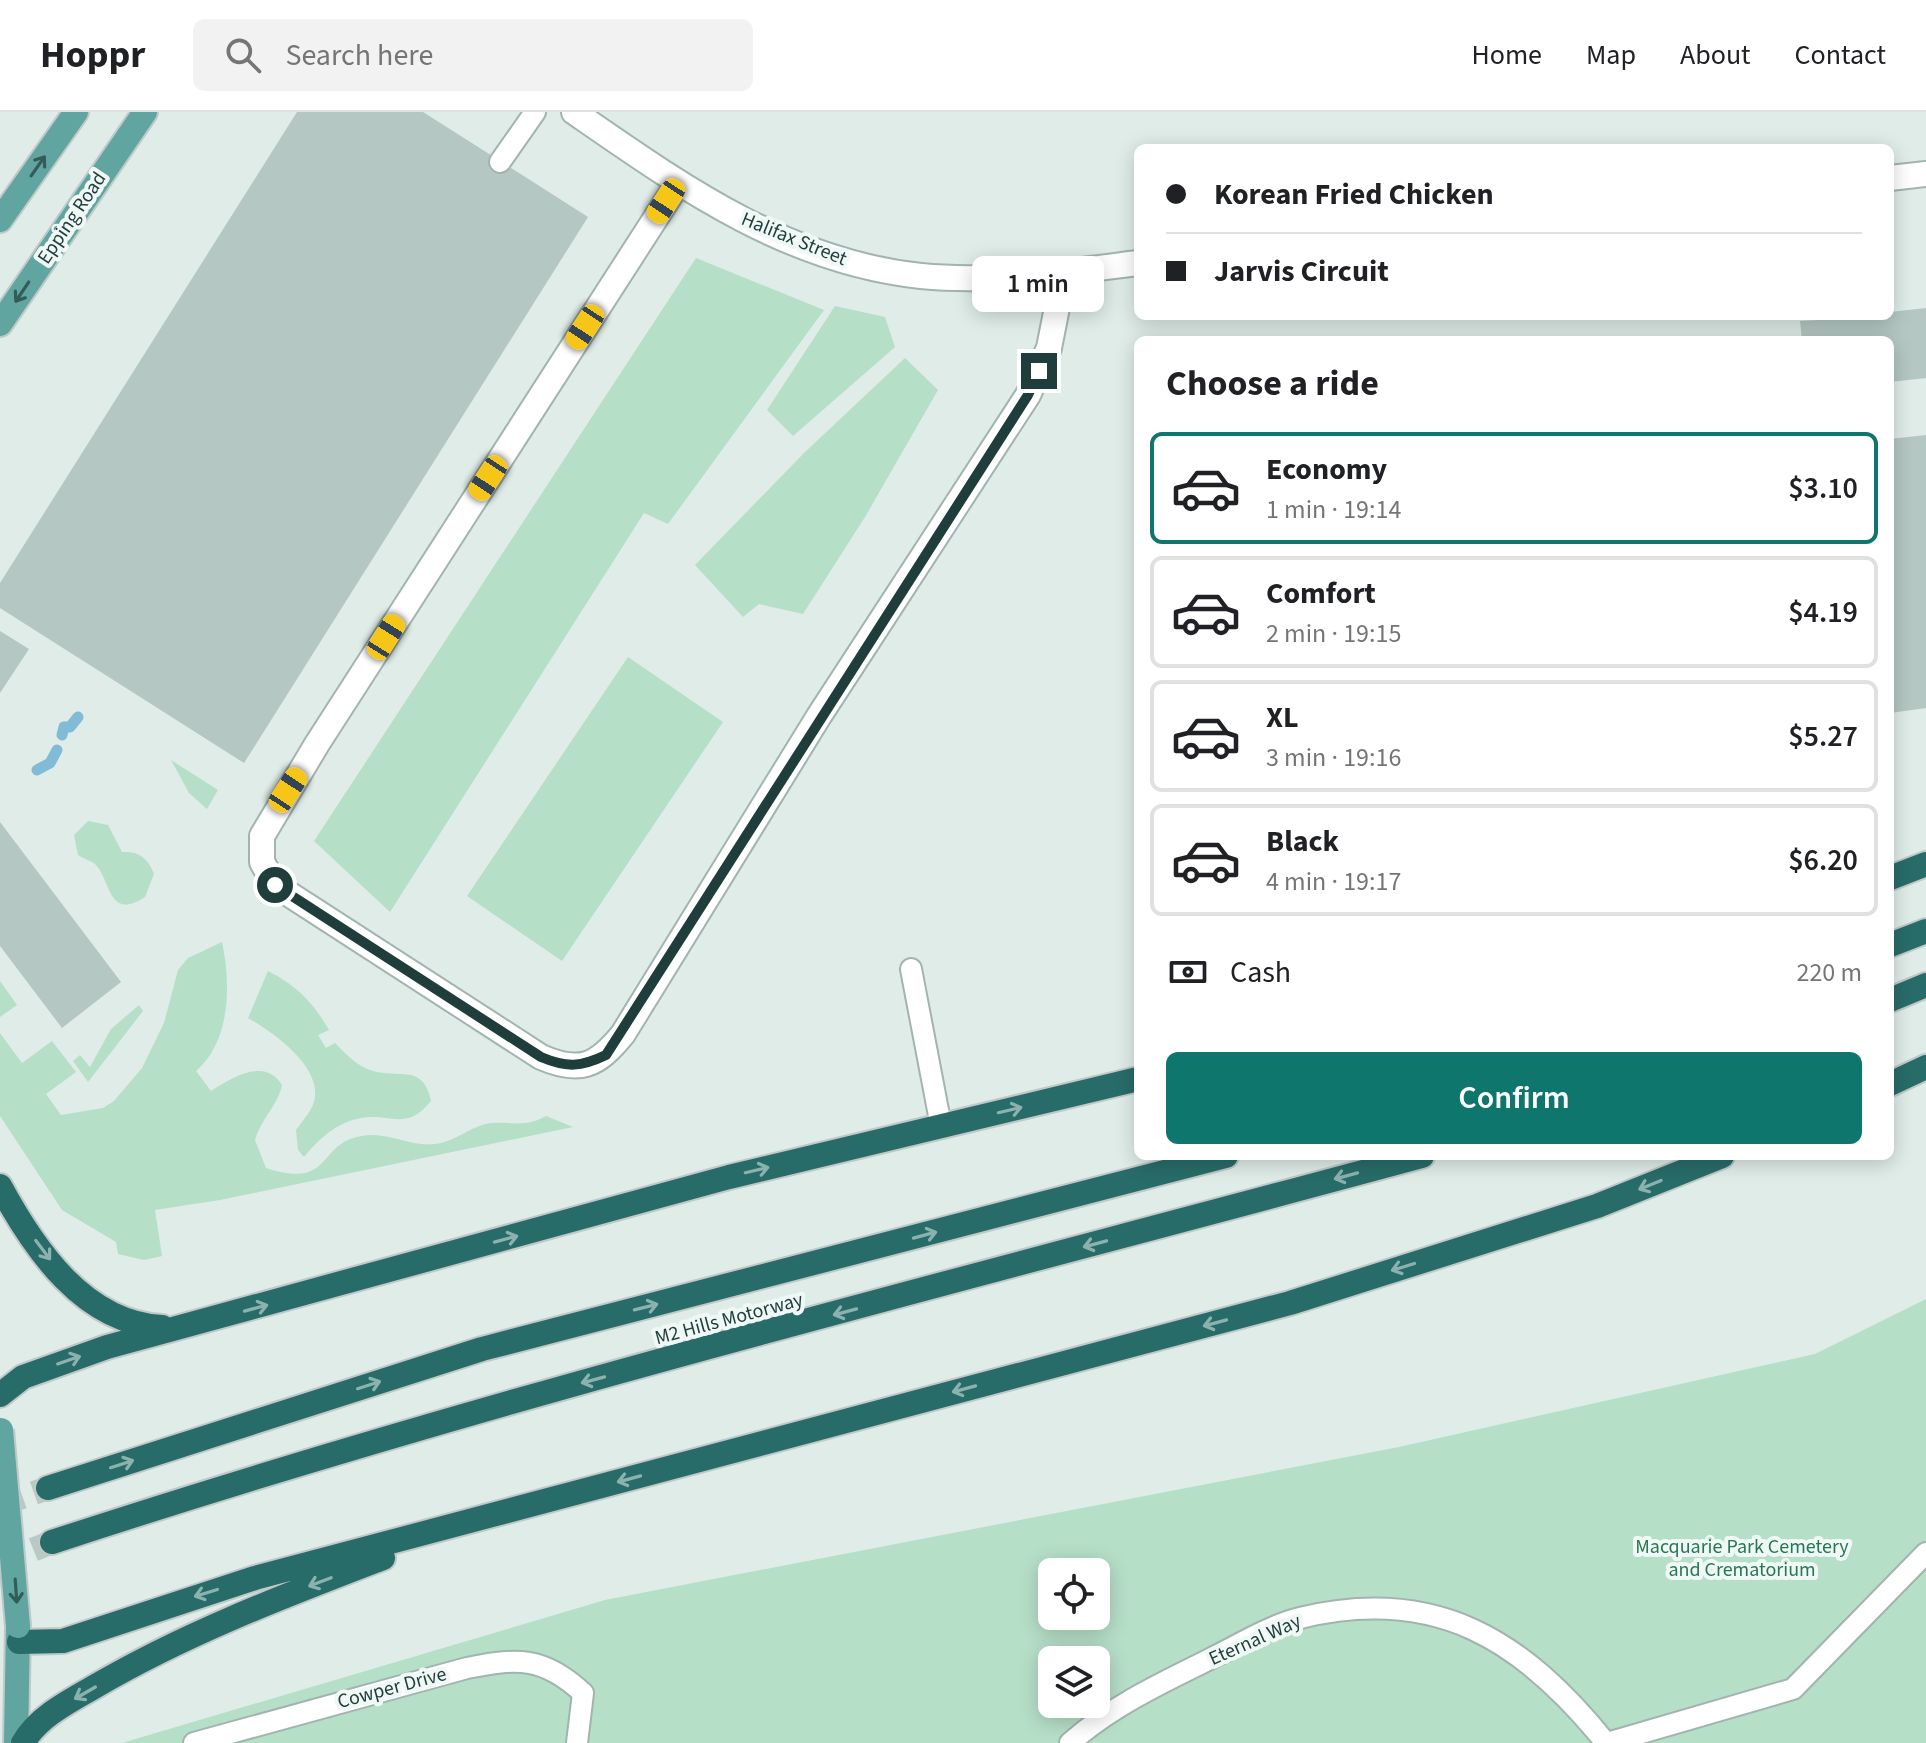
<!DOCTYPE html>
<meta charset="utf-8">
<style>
body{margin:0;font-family:"Source Sans 3",sans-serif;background:#f2f2f2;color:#202124;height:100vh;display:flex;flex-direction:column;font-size:30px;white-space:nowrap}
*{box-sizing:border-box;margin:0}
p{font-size:26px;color:#757577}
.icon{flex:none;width:44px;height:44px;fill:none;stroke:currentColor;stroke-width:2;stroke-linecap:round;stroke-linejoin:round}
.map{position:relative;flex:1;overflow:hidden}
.side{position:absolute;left:1134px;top:224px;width:760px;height:824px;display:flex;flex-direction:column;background:#fff;border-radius:12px;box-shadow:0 4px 20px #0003}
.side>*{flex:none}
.banner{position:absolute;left:1134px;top:32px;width:760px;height:176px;border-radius:12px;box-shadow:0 4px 20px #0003;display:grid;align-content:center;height:176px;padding:0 32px;background:#fff}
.buttons{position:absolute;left:1038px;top:1446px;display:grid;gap:16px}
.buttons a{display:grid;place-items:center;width:72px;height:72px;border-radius:12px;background:#fff;box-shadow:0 4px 20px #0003;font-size:40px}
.end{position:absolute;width:36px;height:36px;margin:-18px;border:10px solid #1f3d3a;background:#fff;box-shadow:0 0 0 4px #fff}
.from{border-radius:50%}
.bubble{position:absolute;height:56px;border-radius:12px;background:#fff;box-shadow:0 4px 20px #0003;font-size:26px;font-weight:600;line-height:56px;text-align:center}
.car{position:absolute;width:24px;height:48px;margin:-24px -12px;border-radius:10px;box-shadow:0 0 6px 2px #0007;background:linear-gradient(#f5c518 24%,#345 0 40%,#f5c518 0 76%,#345 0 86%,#f5c518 0)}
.banner b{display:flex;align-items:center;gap:28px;height:76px;font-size:30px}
.banner b+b{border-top:2px solid #e0e0e0}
.banner i{width:20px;height:20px;background:#202124}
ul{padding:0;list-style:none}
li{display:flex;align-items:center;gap:24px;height:112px;margin:0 16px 12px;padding:0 16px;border:4px solid #e0e0e0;border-radius:12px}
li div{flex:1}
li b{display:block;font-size:30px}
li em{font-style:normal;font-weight:600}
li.selected{border-color:#0f766e}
li>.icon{width:72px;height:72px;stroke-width:1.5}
h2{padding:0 32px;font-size:36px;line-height:96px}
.pay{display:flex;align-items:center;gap:20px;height:88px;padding:0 32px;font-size:30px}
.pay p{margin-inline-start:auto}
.action{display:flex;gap:16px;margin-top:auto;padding:16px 32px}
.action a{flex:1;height:92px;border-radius:12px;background:#0f766e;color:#fff;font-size:32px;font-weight:600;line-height:92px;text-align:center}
header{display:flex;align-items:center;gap:48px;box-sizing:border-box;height:112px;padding:0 40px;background:#fff;border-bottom:2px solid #e0e0e0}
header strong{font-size:38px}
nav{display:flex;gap:44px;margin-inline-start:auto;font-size:28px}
.search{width:560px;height:72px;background:#f2f2f2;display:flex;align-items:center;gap:20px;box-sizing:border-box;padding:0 28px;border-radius:12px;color:#757577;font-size:30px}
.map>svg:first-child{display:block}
</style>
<header>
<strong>Hoppr</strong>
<div class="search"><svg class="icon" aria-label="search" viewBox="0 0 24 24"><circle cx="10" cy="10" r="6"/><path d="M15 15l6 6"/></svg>Search here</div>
<nav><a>Home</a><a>Map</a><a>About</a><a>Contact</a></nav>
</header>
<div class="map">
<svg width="1926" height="1631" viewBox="0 0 1926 1631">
<rect width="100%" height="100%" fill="#dfece8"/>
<path fill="#b6dfc8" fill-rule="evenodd" d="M696,146L824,198L668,412L644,401L390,800L314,729Z
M835,194L885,205L895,235L793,324L767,298Z
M905,246L938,278L865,405L803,502L759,492L743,505L695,453L804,341Z
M628,545L723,610L562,849L467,784Z
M171,648L218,678L207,697L189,681Z
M88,709L108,713L122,740C139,739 148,746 154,762L145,785C108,809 111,769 96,753C91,748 83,747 78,743L74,723Z
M222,830C231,871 231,929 196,959L211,979C233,965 265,945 282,973C278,993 261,1007 255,1028L266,1056C334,1078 316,1031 362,1024C387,1019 410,1035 435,1032C455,1030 468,1016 486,1012C508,1008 524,1017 546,1004L573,1015L220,1088L155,1098L162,1144L144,1148L118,1142L116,1130L62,1098L0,1004V921L22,951L52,929L76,960L46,982L61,1003L103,996L114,989L142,956L164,911L178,858L188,846Z
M268,859C297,874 313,890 329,918L318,923L326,936L335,931C344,940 354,951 365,956C395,970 423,948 431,989C406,1020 390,1001 361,1006C337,1010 319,1027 304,1045L298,1038L296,1018C301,1011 307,1004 311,997C331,960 274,921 248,906Z
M0,869L17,893L0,905Z
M139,893L143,899L88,970L73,949L80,943L90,955L111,917Z
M1926,1187V1631H122L605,1488L1399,1335L1815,1242ZM1052,1460H1096V1504H1052ZM1052,1548H1096V1592H1052Z"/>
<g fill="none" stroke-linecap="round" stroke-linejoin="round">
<path stroke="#82bbd6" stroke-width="11" d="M62,623L64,615H70L78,605
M37,658L50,651L57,638"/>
</g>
<path fill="#b4c7c2" d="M297,0H423L588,105L244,651L0,496V471Z
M1926,196V266L1890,270V228H1802L1800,209L1890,204V200Z
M1926,323V596L1890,601V327Z
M0,519L29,537L0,581Z
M0,710L121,870L62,916L0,834Z"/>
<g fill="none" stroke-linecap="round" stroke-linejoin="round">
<path stroke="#b9c9c5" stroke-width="24" stroke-dasharray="24 12" stroke-linecap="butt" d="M0,1393L48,1376
M0,1451L52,1430"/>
<g stroke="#a2b4b0" stroke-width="24">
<path id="service" d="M500,50L535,0
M911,857L941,1014
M194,1631L467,1556C517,1546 543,1544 583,1581L577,1631
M1070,1631C1109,1596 1159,1572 1206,1549C1235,1535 1268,1514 1300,1506C1436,1473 1523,1528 1606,1631
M1607,1631L1793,1577L1926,1441"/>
</g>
<g stroke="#a2b4b0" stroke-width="28">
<path id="minor" d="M574,0C681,74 787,150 921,164C993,171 1066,160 1138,151
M1890,66L1926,62
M677,73L317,632L262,724V750L275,773L541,945C580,962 597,954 623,922L819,604L1028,283L1049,236L1064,160"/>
</g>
<g stroke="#c0c9c8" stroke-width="28">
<path id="primary" d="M0,108L76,0
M0,212L145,0
M16,1631L18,1514"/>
</g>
<g stroke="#c0c9c8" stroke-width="28">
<path id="motorway" d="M1890,766L1926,752
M1890,833L1926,819
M1890,888L1926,873
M1890,972L1926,955
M0,1074C34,1137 84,1211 162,1215
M0,1283L23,1265L107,1235L729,1065L1138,967
M48,1376L482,1237L1226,1044
M52,1430C503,1282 964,1168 1422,1044
M19,1530L63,1529L255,1466L1290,1191L1597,1094L1722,1044
M23,1631C38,1605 68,1590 94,1575C186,1521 284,1484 383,1446"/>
</g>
<use href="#service" stroke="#fff" stroke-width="20"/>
<use href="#minor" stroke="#fff" stroke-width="24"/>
<use href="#primary" stroke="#60a59f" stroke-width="24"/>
<use href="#motorway" stroke="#286c69" stroke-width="24"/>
<g stroke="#c0c9c8" stroke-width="28" stroke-linecap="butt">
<path id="primary-bridge" d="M1,1318L18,1514"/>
</g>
<use href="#primary-bridge" stroke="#60a59f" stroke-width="24"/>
</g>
<defs><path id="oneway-shaft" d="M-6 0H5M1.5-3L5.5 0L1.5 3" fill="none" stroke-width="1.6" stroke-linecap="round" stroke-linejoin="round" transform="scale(2)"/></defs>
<g stroke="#325c58">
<use href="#oneway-shaft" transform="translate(38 54) rotate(-55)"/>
<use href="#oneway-shaft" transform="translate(22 180) rotate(124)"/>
<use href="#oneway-shaft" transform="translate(16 1479) rotate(86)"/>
</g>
<g stroke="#8cb2af">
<use href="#oneway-shaft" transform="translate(1010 998) rotate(-13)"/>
<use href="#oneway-shaft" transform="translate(757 1058) rotate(-13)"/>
<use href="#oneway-shaft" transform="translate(1346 1064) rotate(165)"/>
<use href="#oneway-shaft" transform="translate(1650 1073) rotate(158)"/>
<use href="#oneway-shaft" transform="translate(925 1123) rotate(-15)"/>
<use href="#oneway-shaft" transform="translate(506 1127) rotate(-15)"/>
<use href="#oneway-shaft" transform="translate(1095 1132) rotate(165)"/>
<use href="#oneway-shaft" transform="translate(43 1138) rotate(53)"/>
<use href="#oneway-shaft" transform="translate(1403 1155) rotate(163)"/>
<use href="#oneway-shaft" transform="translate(646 1195) rotate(-14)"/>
<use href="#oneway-shaft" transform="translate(256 1196) rotate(-15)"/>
<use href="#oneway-shaft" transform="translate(845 1200) rotate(165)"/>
<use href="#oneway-shaft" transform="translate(1215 1211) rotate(165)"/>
<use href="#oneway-shaft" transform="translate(69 1248) rotate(-19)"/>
<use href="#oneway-shaft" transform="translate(593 1268) rotate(165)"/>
<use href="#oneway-shaft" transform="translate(369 1273) rotate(-18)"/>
<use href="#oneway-shaft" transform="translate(964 1277) rotate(165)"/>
<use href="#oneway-shaft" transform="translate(122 1352) rotate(-18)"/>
<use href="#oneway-shaft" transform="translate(629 1367) rotate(165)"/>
<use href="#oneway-shaft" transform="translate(320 1470) rotate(159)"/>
<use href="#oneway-shaft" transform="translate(206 1481) rotate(163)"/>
<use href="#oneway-shaft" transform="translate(85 1581) rotate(150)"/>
</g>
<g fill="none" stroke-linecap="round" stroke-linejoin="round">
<path stroke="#1f3d3a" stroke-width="10" d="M275,773L541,945C567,956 581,955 606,943L1028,283L1039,259"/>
</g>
<g text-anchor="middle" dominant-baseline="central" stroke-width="8" stroke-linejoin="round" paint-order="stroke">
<g font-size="20" fill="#1f3d3a" stroke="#f0f8f5">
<text transform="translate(72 106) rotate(-56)">Epping Road</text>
<text transform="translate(794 127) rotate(22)">Halifax Street</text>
<text transform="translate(729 1207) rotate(-15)">M2 Hills Motorway</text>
<text transform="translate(1255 1528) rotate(-24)">Eternal Way</text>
<text transform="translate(392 1576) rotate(-15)">Cowper Drive</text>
</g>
<g font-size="20" fill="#267853" stroke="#f0f8f5">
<text x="1742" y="1435">Macquarie Park Cemetery<tspan x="1742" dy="23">and Crematorium</tspan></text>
</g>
</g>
</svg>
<div class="buttons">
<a><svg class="icon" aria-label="locate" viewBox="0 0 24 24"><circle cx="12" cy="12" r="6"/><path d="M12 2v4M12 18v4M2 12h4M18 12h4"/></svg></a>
<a><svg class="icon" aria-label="layers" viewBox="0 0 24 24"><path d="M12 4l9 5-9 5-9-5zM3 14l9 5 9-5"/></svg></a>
</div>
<i class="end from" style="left:275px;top:773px"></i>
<i class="end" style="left:1039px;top:259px"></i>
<div class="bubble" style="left:972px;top:144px;width:132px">1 min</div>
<i class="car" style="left:666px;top:89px;rotate:213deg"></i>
<i class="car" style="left:585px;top:215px;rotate:213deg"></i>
<i class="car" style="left:488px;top:366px;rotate:213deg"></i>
<i class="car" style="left:386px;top:525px;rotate:32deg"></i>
<i class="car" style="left:288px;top:678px;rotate:33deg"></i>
<div class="banner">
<b><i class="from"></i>Korean Fried Chicken</b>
<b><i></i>Jarvis Circuit</b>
</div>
<section class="side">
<h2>Choose a ride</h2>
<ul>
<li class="selected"><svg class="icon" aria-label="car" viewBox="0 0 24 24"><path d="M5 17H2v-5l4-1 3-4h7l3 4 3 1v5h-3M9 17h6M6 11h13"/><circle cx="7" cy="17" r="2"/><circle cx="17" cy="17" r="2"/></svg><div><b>Economy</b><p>1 min · 19:14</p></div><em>$3.10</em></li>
<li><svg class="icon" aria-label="car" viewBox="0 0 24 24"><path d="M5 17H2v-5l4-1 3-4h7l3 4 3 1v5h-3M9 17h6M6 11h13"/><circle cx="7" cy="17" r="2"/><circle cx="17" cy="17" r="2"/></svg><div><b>Comfort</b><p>2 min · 19:15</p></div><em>$4.19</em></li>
<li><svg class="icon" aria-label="car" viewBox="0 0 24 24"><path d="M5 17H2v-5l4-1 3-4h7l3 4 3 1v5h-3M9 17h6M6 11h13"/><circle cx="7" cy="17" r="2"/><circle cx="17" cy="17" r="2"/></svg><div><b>XL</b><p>3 min · 19:16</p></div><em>$5.27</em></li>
<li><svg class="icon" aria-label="car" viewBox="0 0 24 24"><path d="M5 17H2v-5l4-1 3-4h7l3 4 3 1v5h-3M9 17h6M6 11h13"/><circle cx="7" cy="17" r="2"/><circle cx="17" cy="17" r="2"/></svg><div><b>Black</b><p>4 min · 19:17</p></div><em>$6.20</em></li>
</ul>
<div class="pay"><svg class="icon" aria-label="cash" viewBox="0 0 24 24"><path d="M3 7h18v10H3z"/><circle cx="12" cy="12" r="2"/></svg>Cash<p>220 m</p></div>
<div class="action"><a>Confirm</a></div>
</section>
</div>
